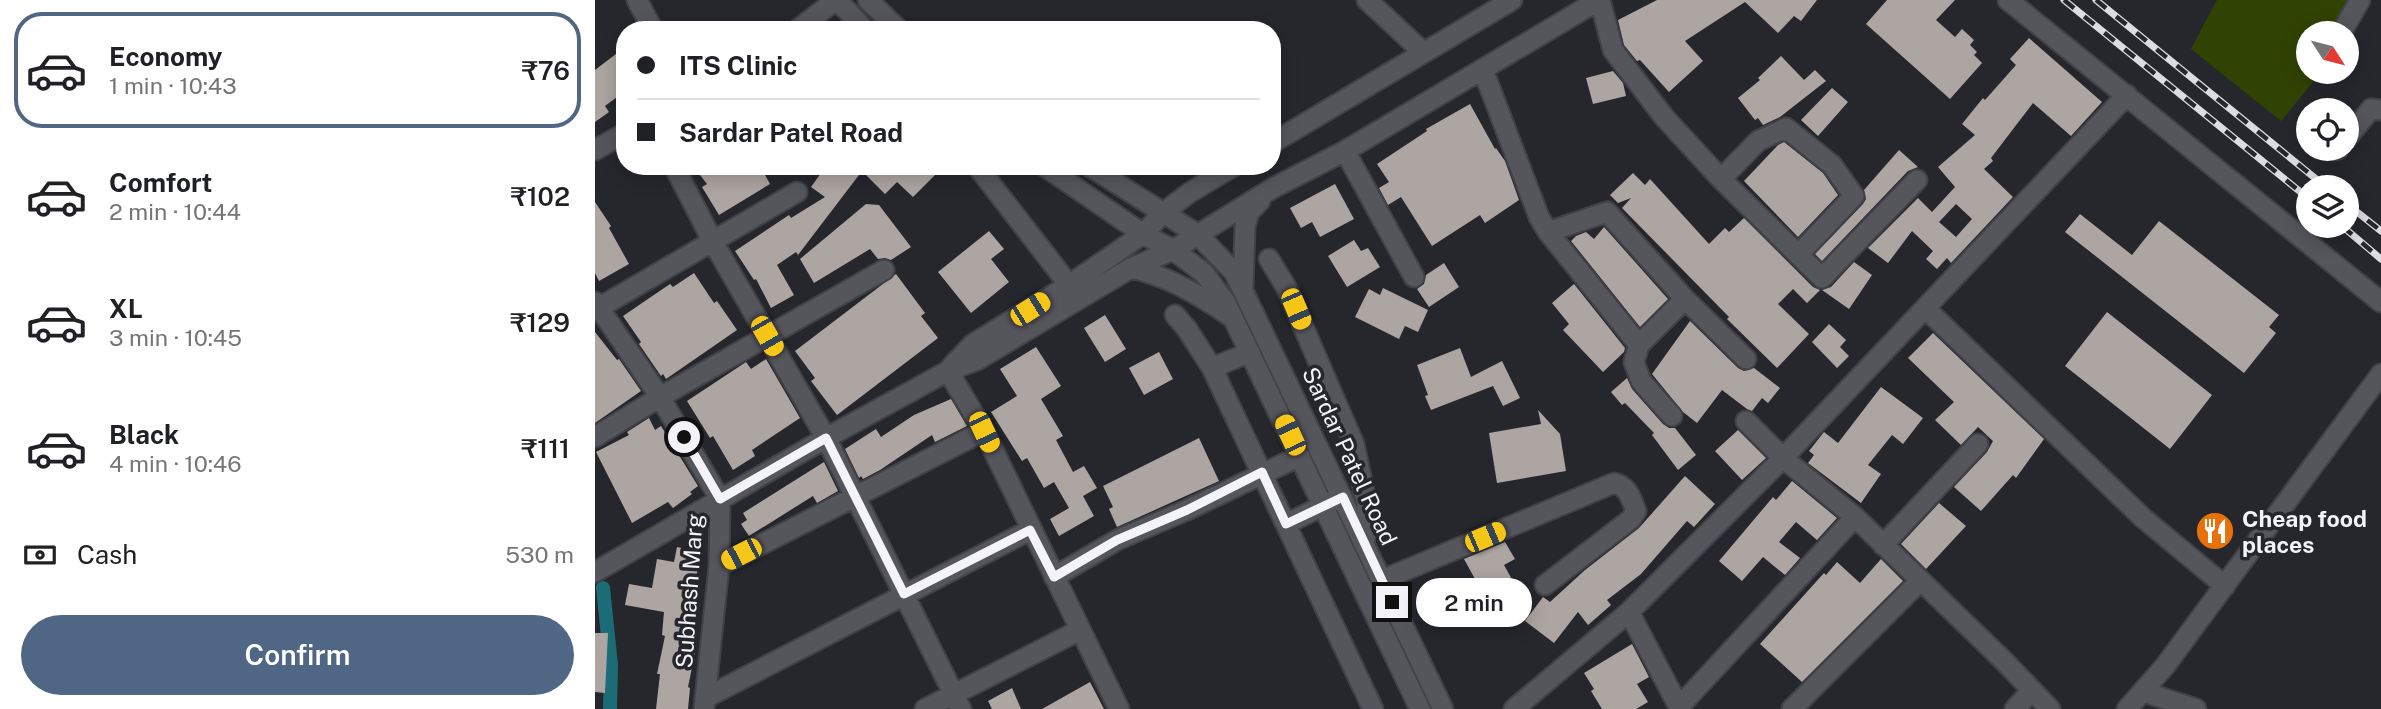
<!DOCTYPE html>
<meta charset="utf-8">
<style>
body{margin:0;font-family:"Public Sans",sans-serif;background:#f6f6f6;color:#202124;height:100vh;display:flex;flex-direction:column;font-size:26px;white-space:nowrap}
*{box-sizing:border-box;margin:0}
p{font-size:23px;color:#757577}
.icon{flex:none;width:38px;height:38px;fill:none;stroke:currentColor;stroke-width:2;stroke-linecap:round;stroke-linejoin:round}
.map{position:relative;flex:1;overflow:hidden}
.details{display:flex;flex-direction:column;background:#fff;width:595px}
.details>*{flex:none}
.top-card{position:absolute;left:21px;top:21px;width:665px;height:154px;border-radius:28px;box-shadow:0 4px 18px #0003;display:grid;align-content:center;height:154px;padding:0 21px;background:#fff}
.needle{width:46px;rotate:126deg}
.tools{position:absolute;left:1701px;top:21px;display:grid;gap:14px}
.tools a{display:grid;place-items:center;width:63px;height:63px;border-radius:50%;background:#fff;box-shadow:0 4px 18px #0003;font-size:35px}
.end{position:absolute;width:32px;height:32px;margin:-16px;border:9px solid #f3f3f8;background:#111;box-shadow:0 0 0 4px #111}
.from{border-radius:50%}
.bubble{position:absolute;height:49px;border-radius:24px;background:#fff;box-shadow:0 4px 18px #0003;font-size:23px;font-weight:600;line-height:49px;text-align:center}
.car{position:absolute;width:21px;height:42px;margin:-21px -10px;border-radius:9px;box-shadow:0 0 5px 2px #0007;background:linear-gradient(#f5c518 24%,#345 0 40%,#f5c518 0 76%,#345 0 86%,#f5c518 0)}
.top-card b{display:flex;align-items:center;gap:24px;height:66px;font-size:26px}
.top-card b+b{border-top:2px solid #e0e0e0}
.top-card i{width:18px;height:18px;background:#202124}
ul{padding:12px 0 0;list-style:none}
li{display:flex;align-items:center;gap:21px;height:116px;margin:0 14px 10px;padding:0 7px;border:4px solid transparent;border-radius:28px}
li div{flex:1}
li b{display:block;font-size:26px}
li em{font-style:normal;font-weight:600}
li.selected{border-color:#4f6685}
li>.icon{width:63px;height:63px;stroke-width:1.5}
.pay{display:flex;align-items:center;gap:18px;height:77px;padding:0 21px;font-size:26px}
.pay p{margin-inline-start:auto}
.action{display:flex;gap:14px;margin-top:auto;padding:14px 21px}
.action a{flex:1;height:80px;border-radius:42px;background:#4f6685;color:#fff;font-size:28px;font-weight:600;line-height:80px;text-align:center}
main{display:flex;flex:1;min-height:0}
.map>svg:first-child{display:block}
</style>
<main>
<section class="details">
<ul>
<li class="selected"><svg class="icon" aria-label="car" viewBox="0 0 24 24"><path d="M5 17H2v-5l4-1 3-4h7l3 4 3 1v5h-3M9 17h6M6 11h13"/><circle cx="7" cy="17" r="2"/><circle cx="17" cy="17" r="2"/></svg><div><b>Economy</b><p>1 min · 10:43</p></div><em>₹76</em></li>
<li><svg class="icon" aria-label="car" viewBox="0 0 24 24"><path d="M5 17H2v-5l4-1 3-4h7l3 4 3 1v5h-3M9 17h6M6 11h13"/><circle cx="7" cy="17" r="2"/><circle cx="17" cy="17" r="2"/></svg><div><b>Comfort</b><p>2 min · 10:44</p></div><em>₹102</em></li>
<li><svg class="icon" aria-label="car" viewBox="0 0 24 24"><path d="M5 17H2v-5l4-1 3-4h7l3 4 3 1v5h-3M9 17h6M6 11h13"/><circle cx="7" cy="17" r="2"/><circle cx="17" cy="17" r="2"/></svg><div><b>XL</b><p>3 min · 10:45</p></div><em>₹129</em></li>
<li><svg class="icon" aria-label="car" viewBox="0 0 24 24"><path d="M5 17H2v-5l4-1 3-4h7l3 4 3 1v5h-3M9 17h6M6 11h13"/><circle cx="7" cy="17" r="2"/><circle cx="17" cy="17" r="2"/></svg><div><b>Black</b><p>4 min · 10:46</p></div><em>₹111</em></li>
</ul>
<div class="pay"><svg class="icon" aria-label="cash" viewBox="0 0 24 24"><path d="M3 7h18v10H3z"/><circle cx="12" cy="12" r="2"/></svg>Cash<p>530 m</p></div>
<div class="action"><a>Confirm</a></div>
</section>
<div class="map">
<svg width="1786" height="709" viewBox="0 0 1786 709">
<rect width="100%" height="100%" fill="#26272d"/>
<path fill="#314303" d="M1622,0H1768L1748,33H1713V72H1726L1686,121L1596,49Z"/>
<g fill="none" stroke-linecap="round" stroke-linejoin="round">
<path stroke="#1c6c77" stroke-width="14" d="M8,588L16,665L15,709"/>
</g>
<path fill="#ada5a1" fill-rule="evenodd" d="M1062,0H1222L1206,21L1199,16L1183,33L1150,2L1090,41L1108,61L1074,92L1045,60L1042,61L1029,45L1023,20Z
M1292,0H1360L1341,20L1360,37L1367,29L1379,40L1375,45L1382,52L1379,55L1387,63L1355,99L1271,24Z
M1434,38L1507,102L1476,136L1438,103L1396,158L1398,161L1389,169L1418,197L1356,263L1352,258L1342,269L1331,259L1338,251L1317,231L1293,263L1273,248L1323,198L1337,212L1360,187L1343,167L1380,135L1367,124L1388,98L1390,100L1421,65L1415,59ZM1361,204L1377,219L1361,237L1344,222Z
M30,47V91L10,106L14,112L0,122V70Z
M1186,56L1209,80L1220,70L1231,81L1185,117L1168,125L1163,118L1160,120L1143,98L1165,80L1163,78Z
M1018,71L1028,83L1031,96L998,104L991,78Z
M1237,88L1253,102L1223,136L1206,120Z
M875,104L900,149L901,148L910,161L924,200L890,223L885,215L837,246L806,197L793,205L784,188L794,182L782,164L832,131L831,129Z
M1189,142L1228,173L1243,195L1203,237L1149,181L1183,145Z
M1304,150L1323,167L1313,171L1227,261L1220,254L1268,204L1271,199L1269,190Z
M98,166H165L175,184L124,215L107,187L112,184Z
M231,166H349L318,197L302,182L290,194L267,171L203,255L201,252L182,265L199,295L176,308L161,279L159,280L140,251L194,215L196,218L230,197L216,187Z
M1038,173L1050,185L1055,179L1114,244L1130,228L1134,232L1149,218L1218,287L1225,290L1212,303L1198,289L1183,304L1214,334L1182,368L1132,319L1134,317L1027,208L1036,198L1023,203L1015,195Z
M740,184L759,219L725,237L717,222L706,228L695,208Z
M0,202L16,226L14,228L34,264L4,281L0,273Z
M271,204L284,205L316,247L296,260L290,258L283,259L275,249L219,283L205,259Z
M1485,214L1537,255L1564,221L1684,315L1674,327L1681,333L1649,373L1470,232Z
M1009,227L1073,299L1045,327L976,241L981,236L991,232L999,239Z
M394,231L409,249L396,259L414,282L376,313L343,272Z
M759,240L766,251L773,248L785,267L752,287L733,256Z
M1259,262L1277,275L1254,309L1227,290L1236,287Z
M849,263L864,287L834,307L822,289L829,284L831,275Z
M99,273L119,303L122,301L142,330L71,379L68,374L66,376L44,344L46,342L28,316L75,284L78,287Z
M301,274L330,313L326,316L343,338L242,415L216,381L220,378L200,351Z
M979,284L1030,348L1029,352L1008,372L968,330L974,324L957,303Z
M788,288L833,310L823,332L810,326L804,339L760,317L774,289L785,295Z
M1512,312L1617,395L1575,449L1470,366Z
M510,315L531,349L510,362L489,328Z
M1095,321L1143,368L1149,371L1159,368L1185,388L1173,403L1167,398L1157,411L1152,409L1127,390L1102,423L1088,412L1057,374Z
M1234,324L1251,340L1245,347L1254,356L1242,368L1217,342Z
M0,332L22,360L24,359L46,391L0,423Z
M1338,333L1449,439L1421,478L1418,475L1386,511L1359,487L1392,452L1398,441L1383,427L1366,445L1340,420L1359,402L1313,358Z
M441,347L466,386L446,399L468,436L461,440L478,472L489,466L502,488L488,496L499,516L464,536L455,519L474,508L459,482L449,488L432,458L427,461L396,412L422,396L405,369Z
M865,348L876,377L907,361L925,398L908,406L898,386L836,410L830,396L833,395L822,365Z
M564,352L578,379L549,395L534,368Z
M171,359L205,418L157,450L160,456L138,470L118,436L115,438L92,401L151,362L156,369Z
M1032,378L1037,389L1068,424L1074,428H1080L1101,455L1083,470L1057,435L1059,433L1030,403L1027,405L1016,392Z
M1286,387L1328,418L1308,444L1297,435L1273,465L1286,474L1266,503L1213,463L1219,455L1214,451L1229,432L1243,443Z
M356,399L372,426L340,442L337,435L285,470L268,479L266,476L264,478L250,449L281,429L286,437L319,415Z
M943,410L965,434L971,471L902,483L894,433L946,424Z
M54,418L60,430L66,426L103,486L95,492L97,494L78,508L73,502L37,523L1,452L34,435L32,432Z
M1143,430L1171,458L1147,480L1120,451Z
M604,438L624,481L522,527L514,509L518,507L508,486Z
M229,462L243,491L222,503L218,496L154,536L146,524L152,520L148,513Z
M1090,476L1120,504L1099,527L1092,521L1046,574L1012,600L1016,605L993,625L983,612L959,643L930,621L948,597L955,602L990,570L1044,528Z
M1197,481L1242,518L1222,540L1201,522L1184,542L1205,558L1190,575L1168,557L1147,581L1124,561L1178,497L1181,500Z
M1344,503L1371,526L1331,569L1306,544Z
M910,542L920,559L909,565L924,592L910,600L912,604L898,612L869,559Z
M82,547L106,552L97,599H102L97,642L102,643L93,687L95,688L93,709H61L65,674H62L70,636L67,635L69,612L30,605L34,584L57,588L62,559L79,562Z
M1286,559L1308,581L1207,682L1165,644L1229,573L1231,575L1242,562L1265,583Z
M0,633H13L10,693L0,692Z
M1037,644L1054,677L1042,684L1053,702L1041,709H1007L996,691L999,689L989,673Z
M495,682L509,709H447Z
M417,688L426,709H397L393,701Z"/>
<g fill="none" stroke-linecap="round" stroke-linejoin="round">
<g stroke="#414247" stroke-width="23">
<path id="minor" d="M42,0L58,30
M242,0L270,30
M273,0L304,30
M772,0L828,52
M1005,0L1018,50L1069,117L1126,179L1227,278L1322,180
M1413,0L1786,302
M202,30L241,0
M1746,33L1765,0
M888,70L944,217L953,232L1044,345L1090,299
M1752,138L1776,109L1786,110
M677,143L917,0
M0,150L30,133
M1741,150L1743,149
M750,151L819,277
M79,166L118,242L231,438L366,709
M382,166L474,285
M449,166L548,234L578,250L609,273L631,303L825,709
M494,166L602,234L639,272L848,709
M1126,179L1163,141L1191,128L1237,165L1259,196L1203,255
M953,232L1012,212L1090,299L1151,359
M674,259L691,287L759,444L773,510L774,526L769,542
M536,268C573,276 604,295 635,316
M648,288L650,227L654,212L665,201
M0,302L65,397L125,499L124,566L109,709
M1330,308L1548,518L1630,586
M0,310L202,192
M580,315L592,329L617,368L778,709
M1044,345L1039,362L1046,381L1077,416
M356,367L378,344L474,285L548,234L568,213L594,193L639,166
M617,368L655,352
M353,371L389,431L524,709
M1151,421L1188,458L1260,517L1409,661L1455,709
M0,437L65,397L289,270
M691,524L740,500
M1288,545L1383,444
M124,566L389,431
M0,572L231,438L353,371L382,360L536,268L578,250L678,188L750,151L1004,0
M459,577L522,540L592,510L705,456
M787,580L1019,483C1033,486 1036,498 1041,511L1036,519L950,585
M1034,612L1085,709
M1549,692L1601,709
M110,698L435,530
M1084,707L1260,517
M330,709L485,630
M919,709L1034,612L1188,458L1532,95
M1197,709L1325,581
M1420,709L1437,690
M1532,709L1570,666L1786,374"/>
</g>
<use href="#minor" stroke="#55555c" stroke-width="19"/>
<g stroke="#dcdce1" stroke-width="7">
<path id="rail" d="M1469,0L1713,198
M1501,0L1731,187
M1752,204L1786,231
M1747,226L1786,259"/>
</g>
<use href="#rail" stroke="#26272d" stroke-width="4.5" stroke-dasharray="13" stroke-linecap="butt"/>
</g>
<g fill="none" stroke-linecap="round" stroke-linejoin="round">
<path stroke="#f3f3f8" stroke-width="9" d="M89,437L125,499L231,438L309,594L435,530L459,577L522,540L592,510L667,472L691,524L748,497L797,602"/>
</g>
<defs>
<g id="restaurant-disc" transform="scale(2.0125)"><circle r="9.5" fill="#e8710a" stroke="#26272d"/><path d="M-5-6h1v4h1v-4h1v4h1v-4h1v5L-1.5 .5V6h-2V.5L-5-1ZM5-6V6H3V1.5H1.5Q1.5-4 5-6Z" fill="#fff"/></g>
</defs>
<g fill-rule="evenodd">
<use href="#restaurant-disc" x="1620" y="531"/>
</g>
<g text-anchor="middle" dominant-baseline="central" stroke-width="7" stroke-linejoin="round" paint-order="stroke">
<g font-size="23" fill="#f3f3f8" stroke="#26272d">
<text transform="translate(755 456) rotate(65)">Sardar Patel Road</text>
<text transform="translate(94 591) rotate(-86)">Subhash Marg</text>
</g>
<g font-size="23" font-weight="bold" fill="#f3f3f8" stroke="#26272d" text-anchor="start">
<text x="1647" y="518">Cheap food<tspan x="1647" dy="26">places</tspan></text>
</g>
</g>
</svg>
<div class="tools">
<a><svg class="needle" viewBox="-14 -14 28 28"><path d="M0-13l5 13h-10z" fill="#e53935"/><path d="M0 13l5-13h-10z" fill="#757577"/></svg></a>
<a><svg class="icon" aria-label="locate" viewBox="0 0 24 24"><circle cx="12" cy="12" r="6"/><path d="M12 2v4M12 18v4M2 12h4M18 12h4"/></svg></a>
<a><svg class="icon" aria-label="layers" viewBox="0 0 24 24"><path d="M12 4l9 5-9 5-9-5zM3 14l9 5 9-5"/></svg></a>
</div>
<i class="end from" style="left:89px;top:437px"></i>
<i class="end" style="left:797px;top:602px"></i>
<div class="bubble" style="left:821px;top:578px;width:116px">2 min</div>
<i class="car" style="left:435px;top:309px;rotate:58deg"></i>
<i class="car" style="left:701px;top:309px;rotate:157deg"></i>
<i class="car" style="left:172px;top:336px;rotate:150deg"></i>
<i class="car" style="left:389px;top:432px;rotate:155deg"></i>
<i class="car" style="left:695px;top:435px;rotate:335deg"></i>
<i class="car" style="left:890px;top:537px;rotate:67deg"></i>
<i class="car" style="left:146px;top:554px;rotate:243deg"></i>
<div class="top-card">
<b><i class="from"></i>ITS Clinic</b>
<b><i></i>Sardar Patel Road</b>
</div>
</div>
</main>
